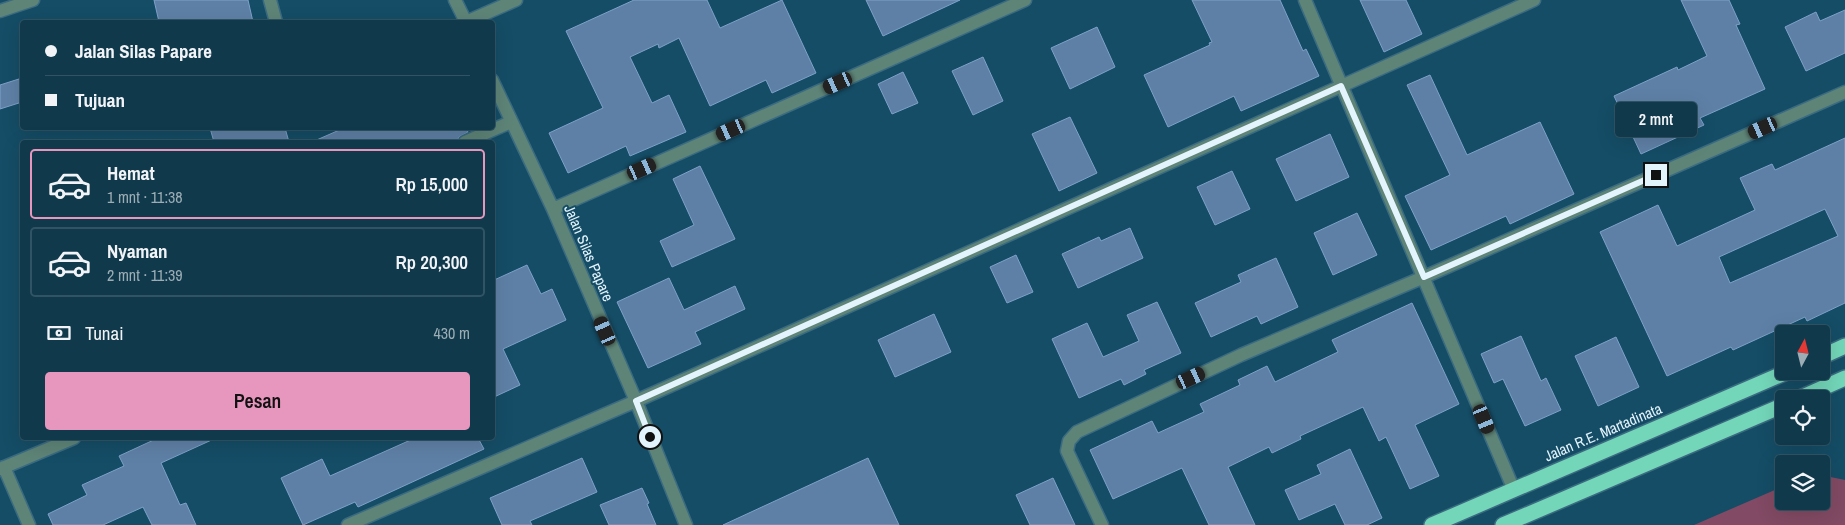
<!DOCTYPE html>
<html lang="id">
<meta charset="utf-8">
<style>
body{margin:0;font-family:"Archivo Narrow",sans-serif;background:#194153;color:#f1f3f6;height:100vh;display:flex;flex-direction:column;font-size:19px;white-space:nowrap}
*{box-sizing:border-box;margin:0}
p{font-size:16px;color:#9cadb5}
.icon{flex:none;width:28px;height:28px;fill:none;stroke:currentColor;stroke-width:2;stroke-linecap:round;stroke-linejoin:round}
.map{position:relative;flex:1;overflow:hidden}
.panel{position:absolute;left:20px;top:140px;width:475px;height:300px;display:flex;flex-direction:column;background:#103a4c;border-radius:5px;box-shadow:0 5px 20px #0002,0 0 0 1px #305464}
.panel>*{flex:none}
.hud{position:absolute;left:20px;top:20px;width:475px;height:110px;border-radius:5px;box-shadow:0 5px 20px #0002,0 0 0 1px #305464;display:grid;align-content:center;height:110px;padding:0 25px;background:#103a4c}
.needle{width:32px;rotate:7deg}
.fabs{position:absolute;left:1775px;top:325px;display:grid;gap:10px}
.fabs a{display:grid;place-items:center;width:55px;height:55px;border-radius:5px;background:#103a4c;box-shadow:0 5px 20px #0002,0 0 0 1px #305464;font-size:25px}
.end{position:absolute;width:22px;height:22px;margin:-11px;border:6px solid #e4f4fd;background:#111;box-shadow:0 0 0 2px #111}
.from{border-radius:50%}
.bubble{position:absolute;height:35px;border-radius:5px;background:#103a4c;box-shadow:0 5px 20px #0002,0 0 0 1px #305464;font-size:16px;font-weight:600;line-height:35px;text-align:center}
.car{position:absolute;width:15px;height:30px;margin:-15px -8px;border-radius:6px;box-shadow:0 0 4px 1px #0007;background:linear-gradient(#222 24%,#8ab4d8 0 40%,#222 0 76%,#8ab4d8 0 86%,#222 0)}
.hud b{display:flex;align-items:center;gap:18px;height:48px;font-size:19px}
.hud b+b{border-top:1px solid #305464}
.hud i{width:12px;height:12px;background:#f1f3f6}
ul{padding:9px 0 0;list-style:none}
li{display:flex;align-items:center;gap:15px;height:70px;margin:0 10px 8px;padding:0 15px;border:2px solid #305464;border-radius:5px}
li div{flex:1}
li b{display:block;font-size:19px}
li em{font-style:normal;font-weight:600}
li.active{border-color:#e797bd}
li>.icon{width:45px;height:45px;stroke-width:1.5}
.pay{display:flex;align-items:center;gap:12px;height:55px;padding:0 25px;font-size:19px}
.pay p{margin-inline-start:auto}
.primary-button{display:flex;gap:10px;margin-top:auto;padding:10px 25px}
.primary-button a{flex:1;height:58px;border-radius:5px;background:#e797bd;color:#111;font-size:20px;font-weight:600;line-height:58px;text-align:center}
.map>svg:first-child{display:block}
</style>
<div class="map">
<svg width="1845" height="525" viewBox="0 0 1845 525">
<rect width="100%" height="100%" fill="#154d66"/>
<path fill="#824a64" d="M1821,475L1845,480V525H1694L1784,486V501H1821Z"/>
<path fill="#5f80a6" stroke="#7ea1c8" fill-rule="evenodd" d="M154,0H248L253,22H159Z
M634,0H707L720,28L782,0L816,73L772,93L766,80L710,106L679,38L659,48L658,44L630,57L652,103L669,95L686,132L630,156L626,146L568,173L549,133L603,108L566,31Z
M866,0H960L883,36Z
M1192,0H1280L1303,51L1306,49L1319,76L1241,111L1234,96L1168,127L1144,75L1210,45L1209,43L1212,42Z
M1360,0H1406L1422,34L1384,52Z
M1681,0H1729L1740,24L1736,25L1765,89L1700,118L1704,125L1641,154L1614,96L1677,67L1678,70L1707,56Z
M1845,10V53L1806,71L1785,27L1816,12L1820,21Z
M1097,27L1115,67L1070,89L1051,48Z
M983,57L1003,101L973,115L952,71Z
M903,72L918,103L892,114L878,84Z
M1430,75L1467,155L1540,122L1574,194L1510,224L1506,216L1431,250L1405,196L1450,175L1407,85Z
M22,78V102L0,109V85Z
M1070,117L1097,173L1059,191L1032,134Z
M210,128H285L289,142H214Z
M344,128H466L468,132L459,137L457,142H312Z
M1330,134L1349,177L1296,201L1276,159Z
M1845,138V303L1807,321L1805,317L1733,350L1731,347L1667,376L1600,232L1658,205L1677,246L1755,210L1740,178L1772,164L1775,170ZM1825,209L1838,236L1730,283L1719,257Z
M700,166L735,239L672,267L660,241L694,225L673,179Z
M1232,171L1250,209L1215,225L1197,187Z
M1357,213L1377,255L1333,275L1314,233Z
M1130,228L1143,258L1078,288L1062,254L1099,237L1101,241Z
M1016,255L1033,292L1007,303L990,267Z
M1276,258L1298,307L1261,324L1257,316L1211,337L1195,303L1241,282L1238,275Z
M527,265L541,294L552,289L566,320L503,349L520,385L492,398V281Z
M669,278L684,310L735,286L745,309L695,332L701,344L648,368L617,302Z
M1157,302L1181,353L1144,370L1146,374L1124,385L1121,379L1079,398L1052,339L1087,323L1103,357L1139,341L1127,315Z
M1412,303L1459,404L1415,425L1439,476L1410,489L1386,437L1379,441L1363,407L1300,436L1301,439L1272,453L1269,447L1228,467L1255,525H1209L1182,468L1113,499L1090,450L1152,421L1158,433L1204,412L1200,404L1240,385L1238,380L1267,366L1275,382L1338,352L1332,340Z
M934,314L951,352L895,377L878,340Z
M1521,336L1541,381L1546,378L1561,410L1525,426L1503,379L1494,383L1481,354Z
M1616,337L1639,387L1598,406L1575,356Z
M158,438H216L161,463L180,505L186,503L196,525H152L143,507L103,525H53L48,514L87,495L82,485L124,466L119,456Z
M415,438H478L484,449L358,507L355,502L303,525L281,478L322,459L330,476Z
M1350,449L1382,518L1367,525H1345L1335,504L1299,520L1285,490L1321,474L1317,465Z
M582,458L597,492L530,521L532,525H502L490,498Z
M868,458L899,525H723Z
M1053,478L1075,525H1030L1016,495Z
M642,488L649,503L647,504L656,525H609L600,505Z"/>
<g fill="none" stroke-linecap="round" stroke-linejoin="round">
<g stroke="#3a6b81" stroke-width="15">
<path id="minor" d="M270,0L276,22
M455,0L466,22
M1305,0L1514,490
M0,11L33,0
M466,22L516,0
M492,80L553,209L636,401L686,525
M465,142L511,122
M553,209L1025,0
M4,467L29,525
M0,469L74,438
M348,525L636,401L1534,0
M1102,525L1067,451L1069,441L1077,432L1241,355L1424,277L1845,92"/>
</g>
<g stroke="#3a6b81" stroke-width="18">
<path id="highway" d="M1821,357L1845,346
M1798,399L1845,378
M1432,525L1789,371
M1503,525L1784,405"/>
</g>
<use href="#minor" stroke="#5e8477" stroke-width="12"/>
<use href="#highway" stroke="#73d6b8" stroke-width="15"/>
</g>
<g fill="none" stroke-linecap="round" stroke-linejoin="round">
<path stroke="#e4f4fd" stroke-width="6" d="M650,437L636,401L1341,86L1424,277L1656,175"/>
</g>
<g text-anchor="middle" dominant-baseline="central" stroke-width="4" stroke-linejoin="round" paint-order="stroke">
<g font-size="15" fill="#e4f4fd" stroke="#154d66">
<text transform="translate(589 253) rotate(67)">Jalan Silas Papare</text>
<text transform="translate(1603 432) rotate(-23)">Jalan R.E. Martadinata</text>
</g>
</g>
</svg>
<div class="fabs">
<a><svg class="needle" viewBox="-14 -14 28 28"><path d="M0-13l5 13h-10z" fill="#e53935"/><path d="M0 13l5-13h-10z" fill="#9cadb5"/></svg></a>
<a><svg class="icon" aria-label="locate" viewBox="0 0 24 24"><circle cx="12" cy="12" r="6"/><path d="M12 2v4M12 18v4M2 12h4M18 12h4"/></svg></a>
<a><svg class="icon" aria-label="layers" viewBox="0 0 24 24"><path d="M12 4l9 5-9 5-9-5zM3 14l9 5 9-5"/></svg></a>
</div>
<i class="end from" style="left:650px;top:437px"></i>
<i class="end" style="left:1656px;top:175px"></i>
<div class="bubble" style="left:1615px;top:102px;width:82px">2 mnt</div>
<i class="car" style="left:838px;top:83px;rotate:246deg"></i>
<i class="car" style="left:1763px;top:128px;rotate:246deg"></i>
<i class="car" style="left:731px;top:130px;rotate:246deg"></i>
<i class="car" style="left:642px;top:169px;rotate:66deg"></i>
<i class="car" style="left:605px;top:331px;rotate:336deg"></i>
<i class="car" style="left:1191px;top:378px;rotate:65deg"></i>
<i class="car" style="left:1484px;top:419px;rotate:157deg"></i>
<div class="hud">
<b><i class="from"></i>Jalan Silas Papare</b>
<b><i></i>Tujuan</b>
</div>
<section class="panel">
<ul>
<li class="active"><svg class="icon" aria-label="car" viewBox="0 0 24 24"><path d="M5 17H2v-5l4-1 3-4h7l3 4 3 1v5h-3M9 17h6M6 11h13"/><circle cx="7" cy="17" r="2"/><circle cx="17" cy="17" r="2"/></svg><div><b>Hemat</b><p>1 mnt · 11:38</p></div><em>Rp 15,000</em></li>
<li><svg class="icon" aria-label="car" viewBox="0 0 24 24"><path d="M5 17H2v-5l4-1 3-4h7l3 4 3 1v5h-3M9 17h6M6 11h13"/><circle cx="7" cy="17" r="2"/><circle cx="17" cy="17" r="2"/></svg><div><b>Nyaman</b><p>2 mnt · 11:39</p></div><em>Rp 20,300</em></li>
</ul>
<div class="pay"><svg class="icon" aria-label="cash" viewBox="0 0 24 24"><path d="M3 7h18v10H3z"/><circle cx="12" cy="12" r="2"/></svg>Tunai<p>430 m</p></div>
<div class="primary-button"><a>Pesan</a></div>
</section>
</div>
